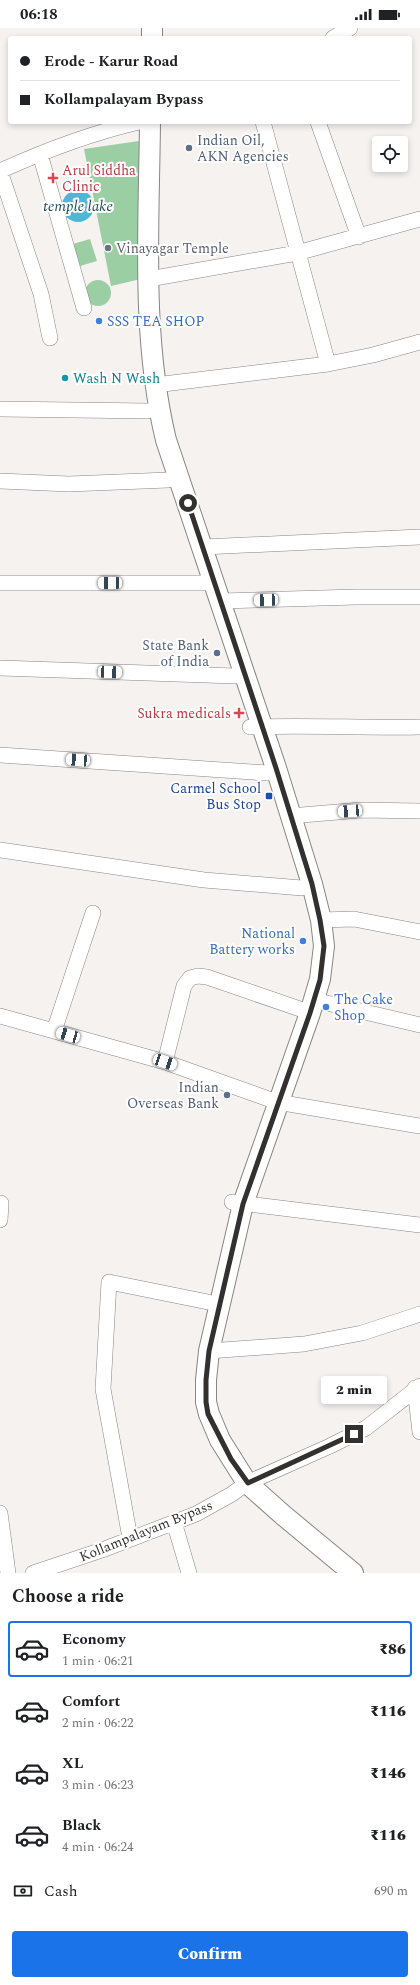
<!DOCTYPE html>
<meta charset="utf-8">
<style>
body{margin:0;font-family:Spectral,serif;background:#f6f6f6;color:#202124;height:100vh;display:flex;flex-direction:column;font-size:15px;white-space:nowrap}
*{box-sizing:border-box;margin:0}
p{font-size:13px;color:#757577}
.icon{flex:none;width:22px;height:22px;fill:none;stroke:currentColor;stroke-width:2;stroke-linecap:round;stroke-linejoin:round}
.map{position:relative;height:1545px;overflow:hidden}
.panel{display:flex;flex-direction:column;background:#fff;flex:1}
.panel>*{flex:none}
.banner{position:absolute;left:8px;top:8px;width:404px;height:88px;border-radius:4px;box-shadow:0 2px 6px #0003;display:grid;align-content:center;height:88px;padding:0 12px;background:#fff}
.controls{position:absolute;left:372px;top:108px;display:grid;gap:8px}
.controls a{display:grid;place-items:center;width:36px;height:36px;border-radius:4px;background:#fff;box-shadow:0 2px 6px #0003;font-size:20px}
.end{position:absolute;width:18px;height:18px;margin:-9px;border:5px solid #323130;background:#fff;box-shadow:0 0 0 2px #fff}
.from{border-radius:50%}
.bubble{position:absolute;height:28px;border-radius:4px;background:#fff;box-shadow:0 2px 6px #0003;font-size:13px;font-weight:800;line-height:28px;text-align:center}
.car{position:absolute;width:12px;height:24px;margin:-12px -6px;border-radius:5px;box-shadow:0 0 3px 1px #0007;background:linear-gradient(#fff 24%,#345 0 40%,#fff 0 76%,#345 0 86%,#fff 0)}
.banner b{display:flex;align-items:center;gap:14px;height:38px;font-size:15px}
.banner b+b{border-top:1px solid #e0e0e0}
.banner i{width:10px;height:10px;background:#202124}
ul{padding:0;list-style:none}
li{display:flex;align-items:center;gap:12px;height:56px;margin:0 8px 6px;padding:0 4px;border:2px solid transparent;border-radius:4px}
li div{flex:1}
li b{display:block;font-size:15px}
li em{font-style:normal;font-weight:800}
li.current{border-color:#1a73e8}
li>.icon{width:36px;height:36px;stroke-width:1.5}
h2{padding:0 12px;font-size:18px;line-height:48px}
.pay{display:flex;align-items:center;gap:10px;height:44px;padding:0 12px;font-size:15px}
.pay p{margin-inline-start:auto}
.primary-button{display:flex;gap:8px;margin-top:auto;padding:8px 12px}
.primary-button a{flex:1;height:46px;border-radius:4px;background:#1a73e8;color:#fff;font-size:16px;font-weight:800;line-height:46px;text-align:center}
.status{display:flex;justify-content:space-between;align-items:center;height:28px;padding:0 20px;background:#fff;direction:ltr}
.status svg{height:11px;fill:currentColor}
.map>svg:first-child{display:block}
</style>
<div class="status"><b>06:18</b><svg viewBox="0 0 49 12"><path d="M0 12V9h3v3zM5 12V6h3v6zM10 12V3h3v9zM15 12V0h3v12zM26 1h20v11H26zM47 4h2v5h-2z"/></svg></div>
<div class="map">
<svg width="420" height="1545" viewBox="0 0 420 1545">
<rect width="100%" height="100%" fill="#f6f2f0"/>
<path fill="#9bcea3" d="M139,113L145,250L111,258L84,121Z
M90,211L97,233L80,238L73,216Z
M85 265a13 13 0 1 1 26 0a13 13 0 1 1-26 0Z"/>
<path fill="#4db7d5" d="M62 178a16 16 0 1 1 32 0a16 16 0 1 1-32 0Z"/>
<g fill="none" stroke-linecap="round" stroke-linejoin="round">
<g stroke="#898584" stroke-width="16">
<path id="minor" d="M333,10L350,0
M263,94L328,336
M318,94L359,209
M40,126L84,280
M0,143L41,266L50,310
M0,143C44,123 92,105 139,94
M149,251L297,225L420,191
M155,357L328,336L373,327L420,314
M0,381L148,383
M0,453L69,456L168,452
M203,519L420,509
M0,555H204
M221,573L356,569H420
M0,640L235,648
M250,699C307,697 363,700 420,699
M0,727L267,745
M290,788L361,782L420,783
M0,822L204,852L302,860
M321,892L354,891L420,904
M314,972L420,997
M0,988L165,1034L277,1074L420,1098
M54,1003L93,885
M165,1034L184,958L190,950L198,948L207,949L300,981
M232,1174L420,1197
M0,1192L1,1175
M209,1323L304,1316L362,1305L420,1286
M415,1360L420,1404
M0,1485L8,1545
M174,1494L189,1545
M130,1510L103,1361L109,1254L208,1274
M33,1545L102,1522L196,1486L232,1466L247,1455L330,1418L366,1400L420,1358"/>
</g>
<g stroke="#898584" stroke-width="22">
<path id="major" d="M152,10V0
M150,94C149,199 141,309 166,412L276,740L312,856L321,892L324,918L320,951L310,985L243,1176L209,1323L206,1352V1374L209,1386L220,1412L247,1455L283,1487L353,1545"/>
</g>
<use href="#minor" stroke="#fff" stroke-width="15"/>
<use href="#major" stroke="#fff" stroke-width="20"/>
</g>
<g fill="none" stroke-linecap="round" stroke-linejoin="round">
<path stroke="#323130" stroke-width="5" d="M188,475L276,740L312,856L320,892L324,918L320,952L310,985L243,1176L209,1323L206,1352V1374L208,1386L231,1431L248,1455L354,1406"/>
</g>
<g fill="#5c6f8a" stroke="#fff" stroke-width="1.5">
<circle cx="189" cy="120" r="4"/>
<circle cx="217" cy="625" r="4"/>
<circle cx="227" cy="1067" r="4"/>
</g>
<g fill="#e0444e" stroke="#fff" stroke-width="1.5">
<path d="M51 144h4v4h4v4h-4v4h-4v-4h-4v-4h4z"/>
<path d="M237 679h4v4h4v4h-4v4h-4v-4h-4v-4h4z"/>
</g>
<circle fill="#6b7280" stroke="#fff" stroke-width="1.5" cx="108" cy="220" r="4"/>
<g fill="#3f7fe0" stroke="#fff" stroke-width="1.5">
<circle cx="99" cy="293" r="4"/>
<circle cx="303" cy="913" r="4"/>
<circle cx="326" cy="979" r="4"/>
</g>
<circle fill="#0f9aa8" stroke="#fff" stroke-width="1.5" cx="65" cy="350" r="4"/>
<rect fill="#1a4fb4" stroke="#fff" stroke-width="1.5" x="265" y="764" width="8" height="8" rx="2"/>
<g text-anchor="middle" dominant-baseline="central" stroke-width="4" stroke-linejoin="round" paint-order="stroke">
<g font-size="14" fill="#4e5e75" stroke="#fff" text-anchor="end">
<text x="197" y="112" text-anchor="start">Indian Oil,<tspan x="197" dy="16">AKN Agencies</tspan></text>
<text x="209" y="617">State Bank<tspan x="209" dy="16">of India</tspan></text>
<text x="219" y="1059">Indian<tspan x="219" dy="16">Overseas Bank</tspan></text>
</g>
<g font-size="14" fill="#be3a42" stroke="#fff" text-anchor="start">
<text x="62" y="142">Arul Siddha<tspan x="62" dy="16">Clinic</tspan></text>
<text x="231" y="685" text-anchor="end">Sukra medicals</text>
</g>
<g font-size="14" fill="#5b616d" stroke="#fff" text-anchor="start">
<text x="116" y="220">Vinayagar Temple</text>
</g>
<g font-size="14" fill="#366cbe" stroke="#fff" text-anchor="start">
<text x="107" y="293">SSS TEA SHOP</text>
<text x="295" y="905" text-anchor="end">National<tspan x="295" dy="16">Battery works</tspan></text>
<text x="334" y="971">The Cake<tspan x="334" dy="16">Shop</tspan></text>
</g>
<g font-size="14" fill="#0d838f" stroke="#fff" text-anchor="start">
<text x="73" y="350">Wash N Wash</text>
</g>
<g font-size="14" fill="#164399" stroke="#fff" text-anchor="end">
<text x="261" y="760">Carmel School<tspan x="261" dy="16">Bus Stop</tspan></text>
</g>
<g font-size="14" fill="#323130" stroke="#fff">
<text transform="translate(146 1503) rotate(-22)">Kollampalayam Bypass</text>
</g>
<g font-size="15" font-style="italic" fill="#204e5b" stroke="#fff">
<text x="78" y="178">temple lake</text>
</g>
</g>
</svg>
<div class="controls">
<a><svg class="icon" aria-label="locate" viewBox="0 0 24 24"><circle cx="12" cy="12" r="6"/><path d="M12 2v4M12 18v4M2 12h4M18 12h4"/></svg></a>
</div>
<i class="end from" style="left:188px;top:475px"></i>
<i class="end" style="left:354px;top:1406px"></i>
<div class="bubble" style="left:321px;top:1348px;width:66px">2 min</div>
<i class="car" style="left:110px;top:555px;rotate:270deg"></i>
<i class="car" style="left:266px;top:572px;rotate:268deg"></i>
<i class="car" style="left:110px;top:644px;rotate:92deg"></i>
<i class="car" style="left:78px;top:732px;rotate:274deg"></i>
<i class="car" style="left:350px;top:783px;rotate:266deg"></i>
<i class="car" style="left:68px;top:1007px;rotate:286deg"></i>
<i class="car" style="left:165px;top:1034px;rotate:109deg"></i>
<div class="banner">
<b><i class="from"></i>Erode - Karur Road</b>
<b><i></i>Kollampalayam Bypass</b>
</div>
</div>
<section class="panel">
<h2>Choose a ride</h2>
<ul>
<li class="current"><svg class="icon" aria-label="car" viewBox="0 0 24 24"><path d="M5 17H2v-5l4-1 3-4h7l3 4 3 1v5h-3M9 17h6M6 11h13"/><circle cx="7" cy="17" r="2"/><circle cx="17" cy="17" r="2"/></svg><div><b>Economy</b><p>1 min · 06:21</p></div><em>₹86</em></li>
<li><svg class="icon" aria-label="car" viewBox="0 0 24 24"><path d="M5 17H2v-5l4-1 3-4h7l3 4 3 1v5h-3M9 17h6M6 11h13"/><circle cx="7" cy="17" r="2"/><circle cx="17" cy="17" r="2"/></svg><div><b>Comfort</b><p>2 min · 06:22</p></div><em>₹116</em></li>
<li><svg class="icon" aria-label="car" viewBox="0 0 24 24"><path d="M5 17H2v-5l4-1 3-4h7l3 4 3 1v5h-3M9 17h6M6 11h13"/><circle cx="7" cy="17" r="2"/><circle cx="17" cy="17" r="2"/></svg><div><b>XL</b><p>3 min · 06:23</p></div><em>₹146</em></li>
<li><svg class="icon" aria-label="car" viewBox="0 0 24 24"><path d="M5 17H2v-5l4-1 3-4h7l3 4 3 1v5h-3M9 17h6M6 11h13"/><circle cx="7" cy="17" r="2"/><circle cx="17" cy="17" r="2"/></svg><div><b>Black</b><p>4 min · 06:24</p></div><em>₹116</em></li>
</ul>
<div class="pay"><svg class="icon" aria-label="cash" viewBox="0 0 24 24"><path d="M3 7h18v10H3z"/><circle cx="12" cy="12" r="2"/></svg>Cash<p>690 m</p></div>
<div class="primary-button"><a>Confirm</a></div>
</section>
